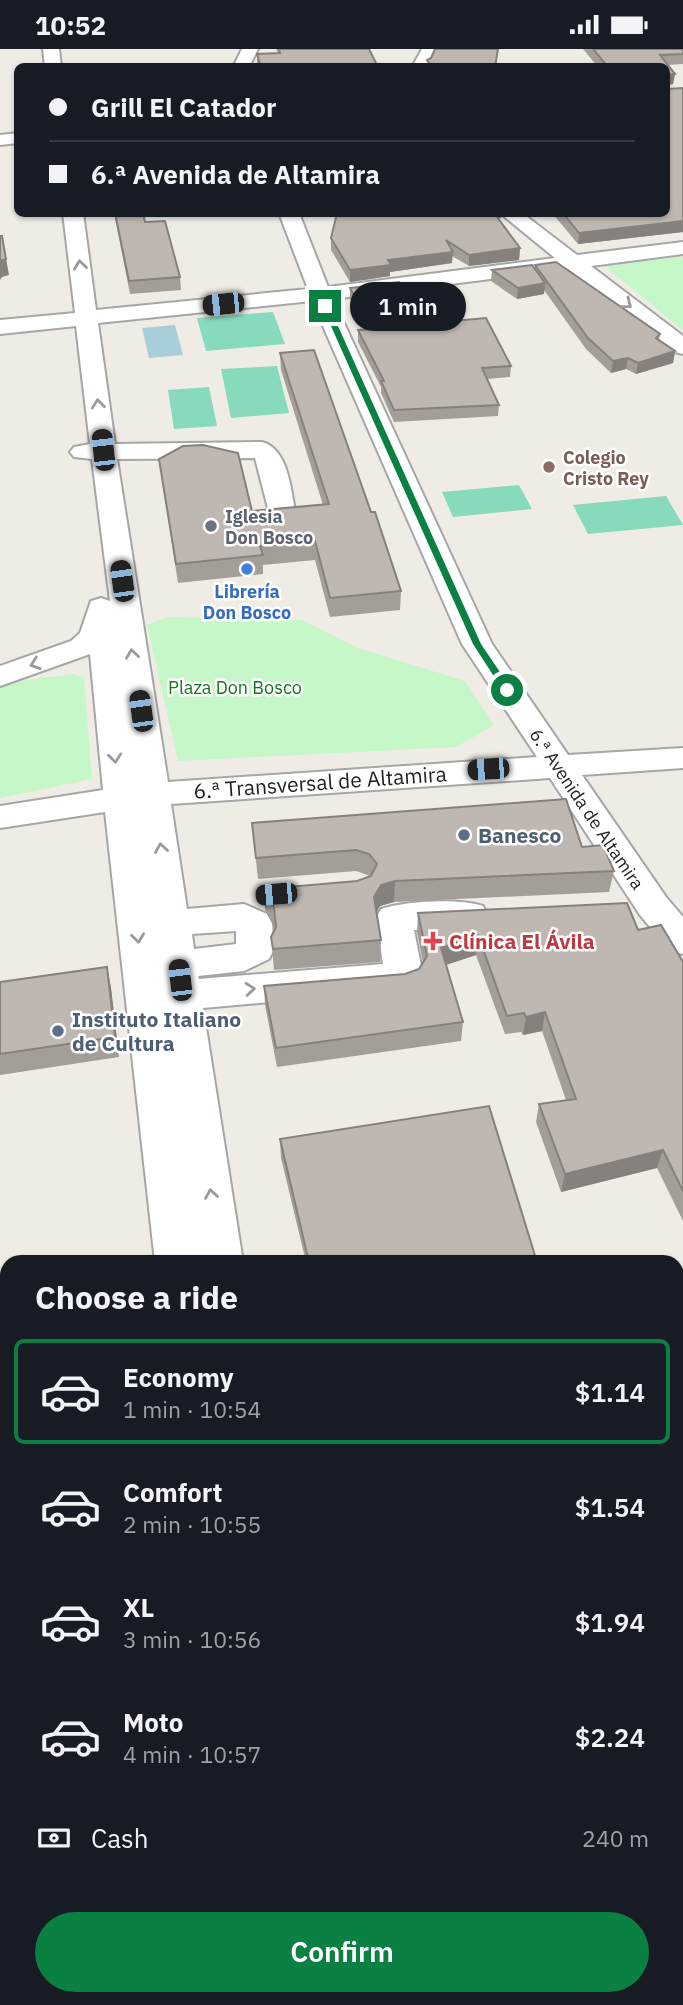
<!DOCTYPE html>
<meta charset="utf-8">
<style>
body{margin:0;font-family:"IBM Plex Sans",sans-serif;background:#20242c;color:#f1f3f6;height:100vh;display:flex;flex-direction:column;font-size:26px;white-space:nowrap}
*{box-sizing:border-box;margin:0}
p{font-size:23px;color:#9ea1a6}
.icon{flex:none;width:38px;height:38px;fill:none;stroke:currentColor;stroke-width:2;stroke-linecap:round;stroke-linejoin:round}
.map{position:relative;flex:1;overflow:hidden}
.details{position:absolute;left:0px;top:1206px;width:684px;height:751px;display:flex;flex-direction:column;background:#171b24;border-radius:21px 21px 0 0;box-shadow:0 2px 5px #0004}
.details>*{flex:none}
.hud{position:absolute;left:14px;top:14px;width:656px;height:154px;border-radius:10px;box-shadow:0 2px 5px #0004;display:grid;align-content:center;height:154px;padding:0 35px;background:#171b24}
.end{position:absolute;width:32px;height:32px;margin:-16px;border:9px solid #0b8043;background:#fff;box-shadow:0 0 0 4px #fff}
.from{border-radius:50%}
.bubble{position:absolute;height:49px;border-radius:24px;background:#171b24;box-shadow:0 2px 5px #0004;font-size:23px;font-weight:600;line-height:49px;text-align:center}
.car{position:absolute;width:21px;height:42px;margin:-21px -10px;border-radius:9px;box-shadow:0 0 5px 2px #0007;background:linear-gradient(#222 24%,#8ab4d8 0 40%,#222 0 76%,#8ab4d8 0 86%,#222 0)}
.hud b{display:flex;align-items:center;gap:24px;height:66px;font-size:26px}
.hud b+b{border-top:2px solid #363941}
.hud i{width:18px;height:18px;background:#f1f3f6}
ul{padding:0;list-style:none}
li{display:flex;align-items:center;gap:21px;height:105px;margin:0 14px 10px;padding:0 21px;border:4px solid transparent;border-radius:10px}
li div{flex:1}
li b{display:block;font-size:26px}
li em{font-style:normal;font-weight:600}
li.on{border-color:#0b8043}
li>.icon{width:63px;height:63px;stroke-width:1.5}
h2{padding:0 35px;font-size:32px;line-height:84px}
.pay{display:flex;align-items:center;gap:18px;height:77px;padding:0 35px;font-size:26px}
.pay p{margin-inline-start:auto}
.primary-button{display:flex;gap:14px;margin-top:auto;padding:14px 35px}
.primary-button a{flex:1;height:80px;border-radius:42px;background:#0b8043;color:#fff;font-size:28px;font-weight:600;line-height:80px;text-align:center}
.status{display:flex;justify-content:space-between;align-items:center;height:49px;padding:0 35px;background:#171b24;direction:ltr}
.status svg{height:19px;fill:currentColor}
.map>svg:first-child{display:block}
</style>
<div class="status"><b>10:52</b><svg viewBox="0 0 49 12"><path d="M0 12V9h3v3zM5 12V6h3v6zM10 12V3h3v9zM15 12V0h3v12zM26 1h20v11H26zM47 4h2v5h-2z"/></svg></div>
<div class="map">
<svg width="683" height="1956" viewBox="0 0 683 1956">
<rect width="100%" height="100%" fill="#efece5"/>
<path fill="#c5f7c9" d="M683,208V282L604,216Z
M167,568L302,571L358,599L465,632L494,676L456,698L178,712L147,576Z
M72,625L84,628L92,730L0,749V635Z"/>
<path fill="#87dabb" d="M273,263L285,295L206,302L197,269Z
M277,317L289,364L231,369L221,320Z
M209,338L217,377L174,380L168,341Z
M519,436L532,460L453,468L442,443Z
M666,447L683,476L588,485L573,456Z"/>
<path fill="#a8ceda" d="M175,276L183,306L149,309L142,279Z"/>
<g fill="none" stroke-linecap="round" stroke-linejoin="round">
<g stroke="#a6a6a6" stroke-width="4">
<path id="minor" d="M43,0H59L61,18H45Z
M242,0H258L249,18H233Z
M422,0H438L428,18H412Z
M18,84V94L0,96V86Z
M63,164H83L96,261L308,240L279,164H299L328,238L555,209L500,164H522L577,206L683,193V205L591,217L683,287V305L675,303L568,220L333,250L492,595L568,706L683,699V719L582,726L666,848L683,868V905L670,902L640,866L550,729L171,755L187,860L244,855L267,865L272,874L274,900L269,910L244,922L198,927L199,930L383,915L376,869L381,860C406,852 458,849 483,857L488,866L483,875L470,879L414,881L423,927L417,937L404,941L203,959L243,1213H199L138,758L199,1213H155L105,763L0,779V757L103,741L90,605L0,637V617L71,592L80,584L91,552L101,549L110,552L92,410L74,408L70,403L74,398L90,395L76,277L0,285V271L75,264ZM312,252L462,595L537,708L168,733L117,410L255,409L270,467L274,473L283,475L292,473L296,467C291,443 289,400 262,393L115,395L98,274ZM236,882V895L194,900L192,885Z
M132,1950H204L201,1956H129Z
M266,1950H330L333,1956H269Z
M359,1950H425L428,1956H362Z"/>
</g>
<use href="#minor" fill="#fff" fill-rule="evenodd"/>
</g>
<path fill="#a49e99" d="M276,0H369L378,18H251V15H257V5L278,4Z
M583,0H683V15L668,16L675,25L673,35L667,36V40L683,39V183L578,195L552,164H667V18H598Z
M114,164H143L145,173L180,228L181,241L130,245Z
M337,164H502L501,169H498L520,199L519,211L469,217L452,207V214L390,223V227L350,233L331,201V189Z
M535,216L660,285L659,291L675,302L673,314L636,325L626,320L611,324L586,300L544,241V245L517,250L491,232L492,221L535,220Z
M350,239L421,275L511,317L510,328L487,330L499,356L498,367L394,373L381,344V338L358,293V281H366L350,250Z
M280,304L371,463L401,542L400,561L330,568L315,511L263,516V525L178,534L159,410L252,462L323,456L281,321Z
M252,774L582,798L614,822L609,843L394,853L380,857L376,864L381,891L380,913L274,921L271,888L275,880L265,861L264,840L357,832L370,827L356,822L258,830Z
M418,864L638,881L683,913V1172L657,1119L561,1143L536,1073L539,1055L566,1051L542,982L523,986L521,983L505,985L476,906L446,916L463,973L461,992L277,1018L265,956L264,937L405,925L419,920L423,914L417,883Z
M107,918L111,939L119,1008L0,1026V933Z
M280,1090L537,1213H306L281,1109Z
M683,1247V1343L677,1344V1248Z
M7,1305V1606L0,1608V1306Z"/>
<path fill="#86817d" d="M675,25L673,35L667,36V26Z
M490,164H502L501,169L490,170Z
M683,172V183L578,195L579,184Z
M2,187L9,226L2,228L0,231V212Z
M520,199L519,211L469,217V206Z
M453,203L452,214L390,223V227L350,233V221L388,211Z
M545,234L544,245L517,250L518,239Z
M675,302L673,314L636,325L638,314Z
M628,309L626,320L611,324L613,312Z
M395,832L394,853L380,857L373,869L374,848L381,836Z
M478,886L476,906L439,918L441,899Z
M107,918L111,939L119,1008L115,988Z
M545,963L542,982L523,986L526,968Z
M663,1101L657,1119L561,1143L565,1125Z"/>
<path fill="#bfb8b2" stroke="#86817d" stroke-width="2" d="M279,0H369L378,18H252L251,15H260L257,5L280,4Z
M435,0H498L495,18H432L427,11L431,9Z
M593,0H683V5L660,6L675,25L667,26V18H608Z
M667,31V40L683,39V172L579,184L563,164H667Z
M115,164H143L145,173L165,172L180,228L129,232Z
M337,164H494L520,199L469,206L446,191L453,203L388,211L391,216L350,221L331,189Z
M0,187H2L6,210L0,212Z
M556,213L660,285L656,289L675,302L638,314L628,309L613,312L588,289L535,216Z
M532,216L545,234L518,239L492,221Z
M399,233L421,275L486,269L511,317L482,319L499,356L394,361L381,332H384L358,281L371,280L350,239Z
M314,301L371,463H375L401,542L330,549L315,492L260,497L263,506L176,515L159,410L183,397L203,396L238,404L252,462L329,455L280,304Z
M566,750L582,798L603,796L614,822L395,832L381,836L374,848L381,891L273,900L271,888L276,878L274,858L264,840L357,832L371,827L377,815L369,805L356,801L256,809L252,774Z
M627,854L638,881L661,876L683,913V1142L663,1101L565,1125L539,1055L576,1050L545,963L526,968L524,964L507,967L478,886L441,899L463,973L276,999L264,937L405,925L419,920L427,907L418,864Z
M107,918L115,988L0,1005V933Z
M489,1057L537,1213H309L280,1090Z
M683,1247V1330L677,1331V1248Z
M7,1305V1596L0,1597V1306Z"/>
<defs><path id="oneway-chevron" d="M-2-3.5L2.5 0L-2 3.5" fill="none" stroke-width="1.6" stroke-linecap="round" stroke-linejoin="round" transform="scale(1.75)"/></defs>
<g stroke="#9a9a9a">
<use href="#oneway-chevron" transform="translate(80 216) rotate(-98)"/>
<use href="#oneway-chevron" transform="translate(627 255) rotate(38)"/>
<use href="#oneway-chevron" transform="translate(98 355) rotate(-96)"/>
<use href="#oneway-chevron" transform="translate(132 605) rotate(-98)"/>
<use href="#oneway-chevron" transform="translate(35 615) rotate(161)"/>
<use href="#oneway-chevron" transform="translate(115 709) rotate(84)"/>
<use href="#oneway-chevron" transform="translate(161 799) rotate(-99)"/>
<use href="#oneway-chevron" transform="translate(138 889) rotate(83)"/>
<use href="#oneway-chevron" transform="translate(250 940) rotate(-5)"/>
<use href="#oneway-chevron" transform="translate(211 1145) rotate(-99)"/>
</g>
<path fill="#0b8043" d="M325,255L329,257L481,595L512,641L510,643H504L473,595L322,257Z"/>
<circle fill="#8d6e63" stroke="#fff" stroke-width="2.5" cx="549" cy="418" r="7"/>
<circle fill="#6b7280" stroke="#fff" stroke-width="2.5" cx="211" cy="477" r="7"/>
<circle fill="#3f7fe0" stroke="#fff" stroke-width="2.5" cx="247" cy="520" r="7"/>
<g fill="#5c6f8a" stroke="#fff" stroke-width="2.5">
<circle cx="464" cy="786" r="7"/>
<circle cx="58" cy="982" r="7"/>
</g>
<path fill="#e0444e" stroke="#fff" stroke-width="2.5" d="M429.5 881.5h7v7h7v7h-7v7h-7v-7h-7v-7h7z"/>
<g text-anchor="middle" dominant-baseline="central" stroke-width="5" stroke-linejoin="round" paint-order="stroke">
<g font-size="18" font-weight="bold" fill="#785e54" stroke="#fff" text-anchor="start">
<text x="563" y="408">Colegio<tspan x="563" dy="21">Cristo Rey</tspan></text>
</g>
<g font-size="18" font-weight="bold" fill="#5b616d" stroke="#fff" text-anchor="start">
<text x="225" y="467">Iglesia<tspan x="225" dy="21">Don Bosco</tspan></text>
</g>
<g font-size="18" font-weight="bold" fill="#366cbe" stroke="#fff">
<text x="247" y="542">Librería<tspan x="247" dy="21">Don Bosco</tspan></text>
</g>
<g font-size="18" fill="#11781b" stroke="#fff">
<text x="235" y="638">Plaza Don Bosco</text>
</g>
<g font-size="18" fill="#1f1f1f" stroke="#fff">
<text transform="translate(587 760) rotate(56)">6.ª Avenida de Altamira</text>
</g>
<g font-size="21" fill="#1f1f1f" stroke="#fff">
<text transform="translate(320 733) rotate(-4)">6.ª Transversal de Altamira</text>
</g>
<g font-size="21" font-weight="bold" fill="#4e5e75" stroke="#fff" text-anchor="start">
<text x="478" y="786">Banesco</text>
<text x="72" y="970">Instituto Italiano<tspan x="72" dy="24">de Cultura</tspan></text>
</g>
<g font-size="21" font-weight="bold" fill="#be3a42" stroke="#fff" text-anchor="start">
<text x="449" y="892">Clínica El Ávila</text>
</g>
</g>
</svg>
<i class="end from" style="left:507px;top:641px"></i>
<i class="end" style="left:325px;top:257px"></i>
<div class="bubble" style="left:350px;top:233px;width:116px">1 min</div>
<i class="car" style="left:223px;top:255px;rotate:264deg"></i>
<i class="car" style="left:103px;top:401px;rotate:354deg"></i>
<i class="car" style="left:122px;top:532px;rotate:352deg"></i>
<i class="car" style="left:141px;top:662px;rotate:352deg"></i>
<i class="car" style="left:488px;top:720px;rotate:266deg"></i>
<i class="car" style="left:276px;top:845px;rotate:265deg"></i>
<i class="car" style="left:180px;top:931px;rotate:353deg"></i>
<div class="hud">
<b><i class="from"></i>Grill El Catador</b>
<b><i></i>6.ª Avenida de Altamira</b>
</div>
<section class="details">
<h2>Choose a ride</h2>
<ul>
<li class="on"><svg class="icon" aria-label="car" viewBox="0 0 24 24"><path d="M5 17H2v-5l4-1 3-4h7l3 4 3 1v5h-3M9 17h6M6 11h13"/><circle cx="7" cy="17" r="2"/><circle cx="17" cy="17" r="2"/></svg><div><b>Economy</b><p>1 min · 10:54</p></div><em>$1.14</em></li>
<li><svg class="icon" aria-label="car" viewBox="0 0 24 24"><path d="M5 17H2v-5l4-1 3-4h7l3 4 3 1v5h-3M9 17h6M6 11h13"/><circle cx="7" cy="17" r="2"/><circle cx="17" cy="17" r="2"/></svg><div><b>Comfort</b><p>2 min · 10:55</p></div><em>$1.54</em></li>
<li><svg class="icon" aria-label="car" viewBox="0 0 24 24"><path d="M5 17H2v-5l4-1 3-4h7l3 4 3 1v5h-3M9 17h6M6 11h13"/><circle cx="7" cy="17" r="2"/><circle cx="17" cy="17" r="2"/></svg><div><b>XL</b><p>3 min · 10:56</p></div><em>$1.94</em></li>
<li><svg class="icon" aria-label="car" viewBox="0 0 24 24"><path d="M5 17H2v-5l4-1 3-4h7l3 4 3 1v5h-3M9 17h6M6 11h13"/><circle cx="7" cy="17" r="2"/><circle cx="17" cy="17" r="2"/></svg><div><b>Moto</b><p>4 min · 10:57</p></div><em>$2.24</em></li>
</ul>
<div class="pay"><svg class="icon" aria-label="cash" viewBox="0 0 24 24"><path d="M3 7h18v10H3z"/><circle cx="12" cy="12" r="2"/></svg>Cash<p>240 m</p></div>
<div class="primary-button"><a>Confirm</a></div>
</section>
</div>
